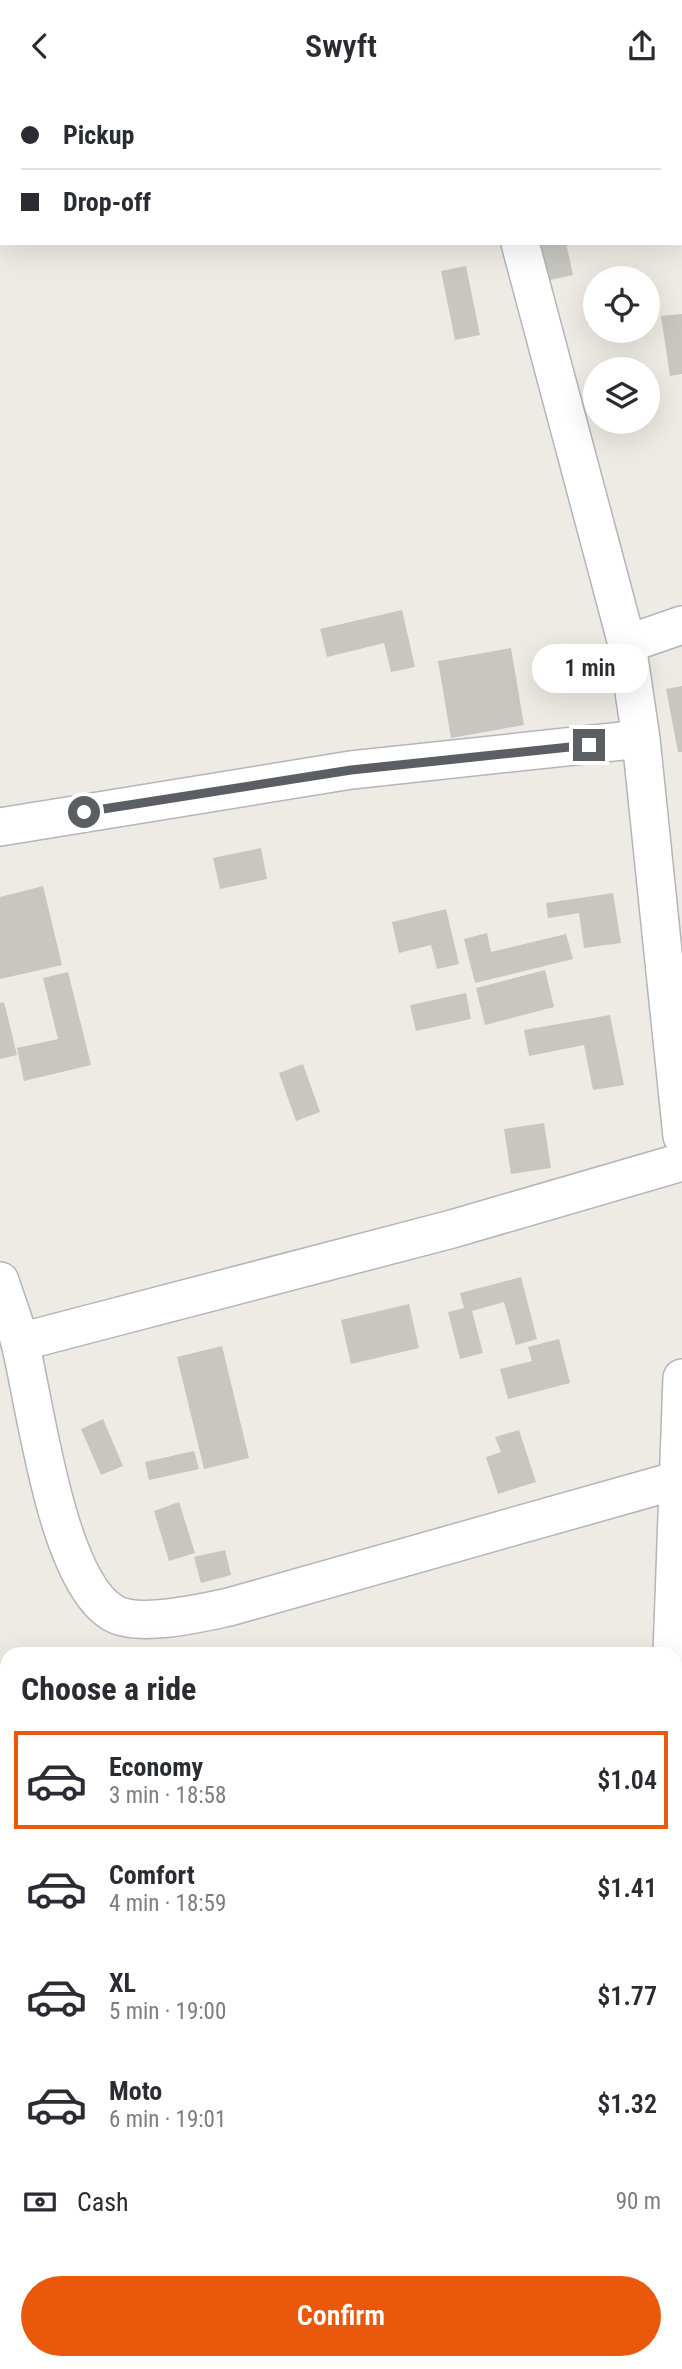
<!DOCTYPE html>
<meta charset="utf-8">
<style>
body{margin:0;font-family:"Roboto Condensed",sans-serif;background:#f7f7f7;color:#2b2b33;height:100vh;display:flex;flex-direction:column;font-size:26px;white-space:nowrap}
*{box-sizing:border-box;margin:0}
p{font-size:23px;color:#7c7c81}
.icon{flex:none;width:38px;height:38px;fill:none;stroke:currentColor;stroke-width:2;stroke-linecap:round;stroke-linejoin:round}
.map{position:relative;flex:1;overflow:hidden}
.side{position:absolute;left:0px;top:1556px;width:682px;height:723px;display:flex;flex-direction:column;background:#fff;border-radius:21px 21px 0 0;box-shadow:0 7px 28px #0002}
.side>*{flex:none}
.top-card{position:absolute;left:0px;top:0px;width:682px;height:154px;box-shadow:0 7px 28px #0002;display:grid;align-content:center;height:154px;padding:0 21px;background:#fff}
.tools{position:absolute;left:583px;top:175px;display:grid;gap:14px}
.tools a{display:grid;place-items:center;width:77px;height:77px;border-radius:50%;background:#fff;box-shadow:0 7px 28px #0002;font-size:35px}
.end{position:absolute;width:32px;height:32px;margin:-16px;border:9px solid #5b5e63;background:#fff;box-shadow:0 0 0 4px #fff}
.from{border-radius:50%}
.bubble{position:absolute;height:49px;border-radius:24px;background:#fff;box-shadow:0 7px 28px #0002;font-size:23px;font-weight:600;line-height:49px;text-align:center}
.top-card b{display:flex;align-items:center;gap:24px;height:66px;font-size:26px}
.top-card b+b{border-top:2px solid #e1e1e2}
.top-card i{width:18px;height:18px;background:#2b2b33}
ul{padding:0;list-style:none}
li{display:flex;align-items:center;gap:21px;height:98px;margin:0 14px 10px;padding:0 7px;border:4px solid transparent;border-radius:0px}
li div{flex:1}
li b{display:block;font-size:26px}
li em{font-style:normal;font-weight:600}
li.selected{border-color:#ea580c}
li>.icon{width:63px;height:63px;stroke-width:1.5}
h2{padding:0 21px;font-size:32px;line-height:84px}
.pay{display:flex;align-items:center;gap:18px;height:77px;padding:0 21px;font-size:26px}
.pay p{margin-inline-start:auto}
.cta{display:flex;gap:14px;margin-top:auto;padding:14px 21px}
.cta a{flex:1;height:80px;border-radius:42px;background:#ea580c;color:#fff;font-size:28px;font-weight:600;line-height:80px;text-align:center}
header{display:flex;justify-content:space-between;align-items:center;height:91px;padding:0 21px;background:#fff;font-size:32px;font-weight:600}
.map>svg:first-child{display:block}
</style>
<header><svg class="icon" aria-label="back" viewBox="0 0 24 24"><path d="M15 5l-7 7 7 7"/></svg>Swyft<svg class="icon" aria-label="share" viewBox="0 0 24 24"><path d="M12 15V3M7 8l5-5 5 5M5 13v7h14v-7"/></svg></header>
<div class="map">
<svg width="682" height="2278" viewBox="0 0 682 2278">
<rect width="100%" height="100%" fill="#edebe3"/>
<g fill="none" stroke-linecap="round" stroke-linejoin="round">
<path stroke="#a5d0fa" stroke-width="10" d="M0,1697L7,1708
M290,2272L292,2278"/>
</g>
<path fill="#c8c6c0" d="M532,152H566L573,184L541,191Z
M466,175L480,244L455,249L441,180Z
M682,223V283L670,285L661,225Z
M402,519L415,576L391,581L384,552L327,566L320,538Z
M511,557L524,634L451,647L438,570Z
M682,595V661H678L666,598Z
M261,757L267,788L220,798L213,767Z
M43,795L62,874L0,888V806Z
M613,802L621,852L584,857L579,822L548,827L546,812Z
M446,818L459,873L437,878L431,854L399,862L392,831Z
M487,842L491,861L566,843L573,868L475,892L464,848Z
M545,879L554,916L485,934L476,897Z
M68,881L91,974L24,990L17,957L58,948L43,887Z
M466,902L471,928L416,940L410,914Z
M4,911L17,964L0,968V912Z
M610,924L624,994L593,999L584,954L529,965L524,939Z
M303,973L320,1021L296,1030L279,982Z
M544,1032L551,1077L511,1083L504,1038Z
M521,1186L537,1248L516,1254L504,1211L472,1220L483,1262L460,1268L448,1221L464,1217L460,1202Z
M409,1213L419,1257L351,1273L341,1229Z
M559,1248L570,1292L508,1308L500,1278L532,1270L528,1256Z
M222,1255L249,1367L204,1378L177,1266Z
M103,1328L123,1375L101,1384L81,1338Z
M519,1339L536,1391L498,1403L486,1366L501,1361L495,1346Z
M194,1360L199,1378L149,1389L145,1371Z
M179,1411L195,1462L169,1470L154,1420Z
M225,1459L231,1484L201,1492L194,1466Z
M576,2273H630V2278H576Z"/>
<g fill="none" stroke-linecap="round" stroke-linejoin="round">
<g stroke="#b3b5b9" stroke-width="40">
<path id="street" d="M219,0L220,2
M526,2L533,0
M520,152L627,553L641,648L682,1045
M627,553L682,534
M0,736L351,679L641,648
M0,1190C7,1212 16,1234 21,1256C36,1318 57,1489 113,1522C139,1537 201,1522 229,1516L678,1389
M20,1251L452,1138L682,1071
M672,1563L682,1287
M676,1638L682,1776"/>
</g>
<path stroke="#9ac4a9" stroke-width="4.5" stroke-dasharray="7 3.5" stroke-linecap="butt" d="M0,123H2"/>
<use href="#street" stroke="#fff" stroke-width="37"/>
</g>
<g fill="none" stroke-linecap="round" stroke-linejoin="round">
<path stroke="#5b5e63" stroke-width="9" d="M84,721L351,679L589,654"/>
</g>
</svg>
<div class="tools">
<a><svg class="icon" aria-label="locate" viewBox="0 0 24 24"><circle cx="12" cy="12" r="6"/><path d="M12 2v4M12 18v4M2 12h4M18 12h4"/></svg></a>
<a><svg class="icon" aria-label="layers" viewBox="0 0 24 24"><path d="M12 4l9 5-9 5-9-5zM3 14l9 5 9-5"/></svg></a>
</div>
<i class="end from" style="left:84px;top:721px"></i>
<i class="end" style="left:589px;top:654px"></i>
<div class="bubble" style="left:532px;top:553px;width:116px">1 min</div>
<div class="top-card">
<b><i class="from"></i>Pickup</b>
<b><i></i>Drop-off</b>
</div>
<section class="side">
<h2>Choose a ride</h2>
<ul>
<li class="selected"><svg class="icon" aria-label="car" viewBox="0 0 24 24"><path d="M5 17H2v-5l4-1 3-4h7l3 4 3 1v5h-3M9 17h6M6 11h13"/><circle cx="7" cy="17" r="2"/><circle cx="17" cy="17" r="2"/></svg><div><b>Economy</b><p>3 min · 18:58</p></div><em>$1.04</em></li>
<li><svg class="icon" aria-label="car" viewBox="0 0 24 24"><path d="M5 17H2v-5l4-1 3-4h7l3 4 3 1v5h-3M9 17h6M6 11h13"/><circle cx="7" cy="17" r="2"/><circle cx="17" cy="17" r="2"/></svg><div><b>Comfort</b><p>4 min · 18:59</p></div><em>$1.41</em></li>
<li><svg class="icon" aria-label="car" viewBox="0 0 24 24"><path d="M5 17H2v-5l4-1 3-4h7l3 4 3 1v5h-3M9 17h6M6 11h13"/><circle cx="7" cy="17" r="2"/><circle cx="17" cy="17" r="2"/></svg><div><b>XL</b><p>5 min · 19:00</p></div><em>$1.77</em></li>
<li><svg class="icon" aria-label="car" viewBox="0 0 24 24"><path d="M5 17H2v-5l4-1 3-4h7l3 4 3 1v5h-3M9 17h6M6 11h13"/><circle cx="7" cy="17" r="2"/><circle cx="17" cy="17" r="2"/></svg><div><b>Moto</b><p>6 min · 19:01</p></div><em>$1.32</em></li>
</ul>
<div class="pay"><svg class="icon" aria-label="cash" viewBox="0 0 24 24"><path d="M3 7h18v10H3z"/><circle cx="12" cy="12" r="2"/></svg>Cash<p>90 m</p></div>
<div class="cta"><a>Confirm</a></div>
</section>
</div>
